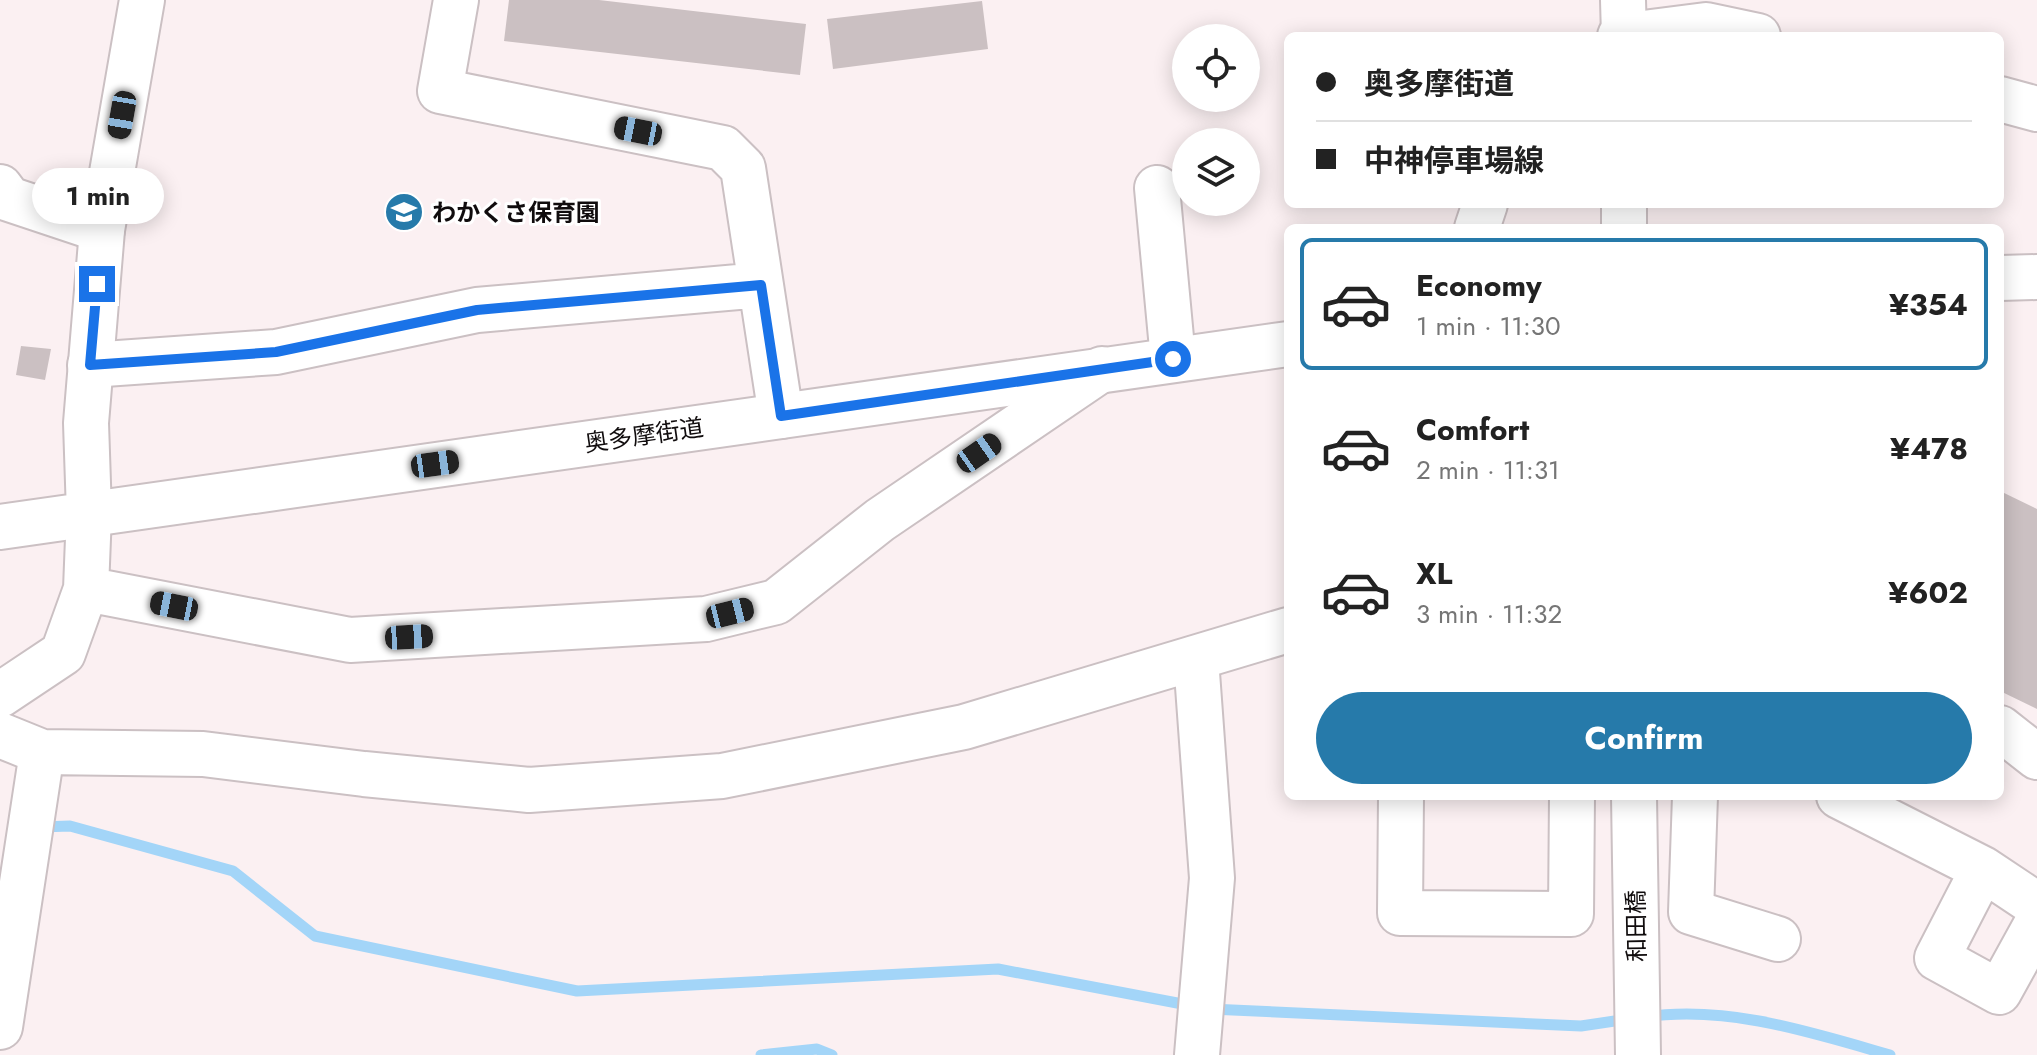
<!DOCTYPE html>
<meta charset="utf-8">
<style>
body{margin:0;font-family:Jost,"Noto Sans JP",sans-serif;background:#f6f6f6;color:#222;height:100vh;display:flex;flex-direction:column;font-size:30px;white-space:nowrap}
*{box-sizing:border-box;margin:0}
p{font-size:26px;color:#767676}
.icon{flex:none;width:44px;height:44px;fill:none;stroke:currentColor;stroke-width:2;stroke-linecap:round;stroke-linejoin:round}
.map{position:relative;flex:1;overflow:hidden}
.sheet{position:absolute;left:1284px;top:224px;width:720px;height:576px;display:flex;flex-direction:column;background:#fff;border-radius:12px;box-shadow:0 4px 20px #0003}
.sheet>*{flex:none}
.guide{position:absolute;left:1284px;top:32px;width:720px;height:176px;border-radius:12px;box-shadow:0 4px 20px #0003;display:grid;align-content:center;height:176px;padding:0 32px;background:#fff}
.controls{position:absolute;left:1172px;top:24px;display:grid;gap:16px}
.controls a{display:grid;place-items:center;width:88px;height:88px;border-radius:50%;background:#fff;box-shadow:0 4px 20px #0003;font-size:40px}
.end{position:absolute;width:36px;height:36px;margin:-18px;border:10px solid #1a73e8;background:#fff;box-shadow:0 0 0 4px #fff}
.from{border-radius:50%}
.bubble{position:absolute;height:56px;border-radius:28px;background:#fff;box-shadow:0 4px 20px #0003;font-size:26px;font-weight:700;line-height:56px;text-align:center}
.car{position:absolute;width:24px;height:48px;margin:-24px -12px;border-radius:10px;box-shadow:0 0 6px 2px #0007;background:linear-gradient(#222 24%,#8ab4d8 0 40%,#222 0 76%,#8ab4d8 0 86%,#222 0)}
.guide b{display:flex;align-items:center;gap:28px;height:76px;font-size:30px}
.guide b+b{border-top:2px solid #e0e0e0}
.guide i{width:20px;height:20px;background:#222}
ul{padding:14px 0 0;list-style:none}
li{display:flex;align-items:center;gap:24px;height:132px;margin:0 16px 12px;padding:0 16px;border:4px solid transparent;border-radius:12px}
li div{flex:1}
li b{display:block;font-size:30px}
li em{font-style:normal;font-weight:700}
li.selected{border-color:#267aaa}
li>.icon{width:72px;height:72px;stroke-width:1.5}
.button{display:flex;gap:16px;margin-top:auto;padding:16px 32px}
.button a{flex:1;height:92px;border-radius:48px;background:#267aaa;color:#fff;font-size:32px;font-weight:700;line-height:92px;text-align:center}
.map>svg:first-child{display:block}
</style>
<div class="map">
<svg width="2037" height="1055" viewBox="0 0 2037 1055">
<rect width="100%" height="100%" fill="#fbf0f2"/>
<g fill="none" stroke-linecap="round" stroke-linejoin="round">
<path stroke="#a3d5f8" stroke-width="11" d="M41,827L70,826L233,871L315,936L577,991L998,969L1193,1006
M1210,1009L1581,1026L1628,1019
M1645,1017C1728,1005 1810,1032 1890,1055
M761,1055L817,1049L832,1055"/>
</g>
<path fill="#cbc0c2" d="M509,0H599L806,24L800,75L504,41Z
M982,1L988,49L833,69L827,19Z
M21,346L51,349L45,380L16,375Z
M2000,491L2037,509V709L2000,691Z"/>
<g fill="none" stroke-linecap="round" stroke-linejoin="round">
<g stroke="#cbc0c3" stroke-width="48">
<path id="minor" d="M456,0L440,91L723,148L743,168L781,416
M1620,36L1706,25L1758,36
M2000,99L2037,109
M0,187L9,199L102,230
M1157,188L1173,359
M1477,228L1485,204
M90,365L276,352L477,310L761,285
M86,589L350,640L706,619L776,602L880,520L1102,369
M1196,659L1212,878L1197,1055
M0,695L63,653L86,589L89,513
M2000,728L2037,757
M0,735L42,752L203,754L364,774L529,790L722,776L964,727L1288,630
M1401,796L1400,913L1571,914L1572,796
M1695,796L1691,912L1778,939
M1839,796L1983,869L2037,905
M1983,869L1937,958L1999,992L2037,923
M0,1027L42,752"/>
</g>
<g stroke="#cbc0c3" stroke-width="48">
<path id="major" d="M1623,0L1624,36
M1624,204V228
M2000,278L2037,277
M89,513L86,423L102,230L142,0
M0,527L1288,344
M1634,796L1638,1055"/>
</g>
<use href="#minor" stroke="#fff" stroke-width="44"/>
<use href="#major" stroke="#fff" stroke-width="44"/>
</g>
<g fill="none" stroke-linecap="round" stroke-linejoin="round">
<path stroke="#1a73e8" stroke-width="10" d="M97,284L90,365L276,352L477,310L761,285L781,416L1173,359"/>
</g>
<defs>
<g id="school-disc" transform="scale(2)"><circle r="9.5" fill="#267aaa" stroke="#fff"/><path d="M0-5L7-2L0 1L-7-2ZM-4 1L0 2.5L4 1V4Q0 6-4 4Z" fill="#fff"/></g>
</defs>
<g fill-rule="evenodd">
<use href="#school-disc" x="404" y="212"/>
</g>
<g text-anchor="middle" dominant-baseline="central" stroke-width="6" stroke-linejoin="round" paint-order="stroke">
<g font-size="24" font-weight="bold" fill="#100c0d" stroke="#fff" text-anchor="start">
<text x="432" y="212">わかくさ保育園</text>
</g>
<g font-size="24" fill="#100c0d" stroke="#fff">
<text transform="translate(644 435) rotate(-8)">奥多摩街道</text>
<text transform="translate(1636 926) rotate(-91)">和田橋</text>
</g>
</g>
</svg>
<div class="controls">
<a><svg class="icon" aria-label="locate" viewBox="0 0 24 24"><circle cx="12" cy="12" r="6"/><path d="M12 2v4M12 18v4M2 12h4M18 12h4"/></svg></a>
<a><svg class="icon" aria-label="layers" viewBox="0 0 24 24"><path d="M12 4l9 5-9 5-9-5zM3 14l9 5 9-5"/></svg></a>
</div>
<i class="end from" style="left:1173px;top:359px"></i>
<i class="end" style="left:97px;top:284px"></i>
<div class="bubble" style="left:32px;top:168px;width:132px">1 min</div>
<i class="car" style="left:122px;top:115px;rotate:190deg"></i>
<i class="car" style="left:638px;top:131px;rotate:281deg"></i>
<i class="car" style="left:979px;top:453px;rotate:55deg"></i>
<i class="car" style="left:435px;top:464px;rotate:82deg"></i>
<i class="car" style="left:174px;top:606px;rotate:281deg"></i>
<i class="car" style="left:730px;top:613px;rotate:76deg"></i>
<i class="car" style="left:409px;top:637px;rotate:87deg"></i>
<div class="guide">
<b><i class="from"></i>奥多摩街道</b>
<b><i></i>中神停車場線</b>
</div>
<section class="sheet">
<ul>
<li class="selected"><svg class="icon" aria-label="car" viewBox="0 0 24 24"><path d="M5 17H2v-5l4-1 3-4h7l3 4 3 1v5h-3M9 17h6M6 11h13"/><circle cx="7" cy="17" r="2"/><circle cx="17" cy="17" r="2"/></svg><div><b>Economy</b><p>1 min · 11:30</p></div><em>¥354</em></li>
<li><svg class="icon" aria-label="car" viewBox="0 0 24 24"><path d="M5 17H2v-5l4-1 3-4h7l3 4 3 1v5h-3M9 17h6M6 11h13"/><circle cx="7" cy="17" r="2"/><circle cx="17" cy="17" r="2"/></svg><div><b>Comfort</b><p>2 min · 11:31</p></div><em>¥478</em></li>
<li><svg class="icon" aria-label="car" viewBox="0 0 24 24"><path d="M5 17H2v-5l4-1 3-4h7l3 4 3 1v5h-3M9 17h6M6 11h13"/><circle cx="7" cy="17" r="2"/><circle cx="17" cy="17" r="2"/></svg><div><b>XL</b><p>3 min · 11:32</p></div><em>¥602</em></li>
</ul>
<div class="button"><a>Confirm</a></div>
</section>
</div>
